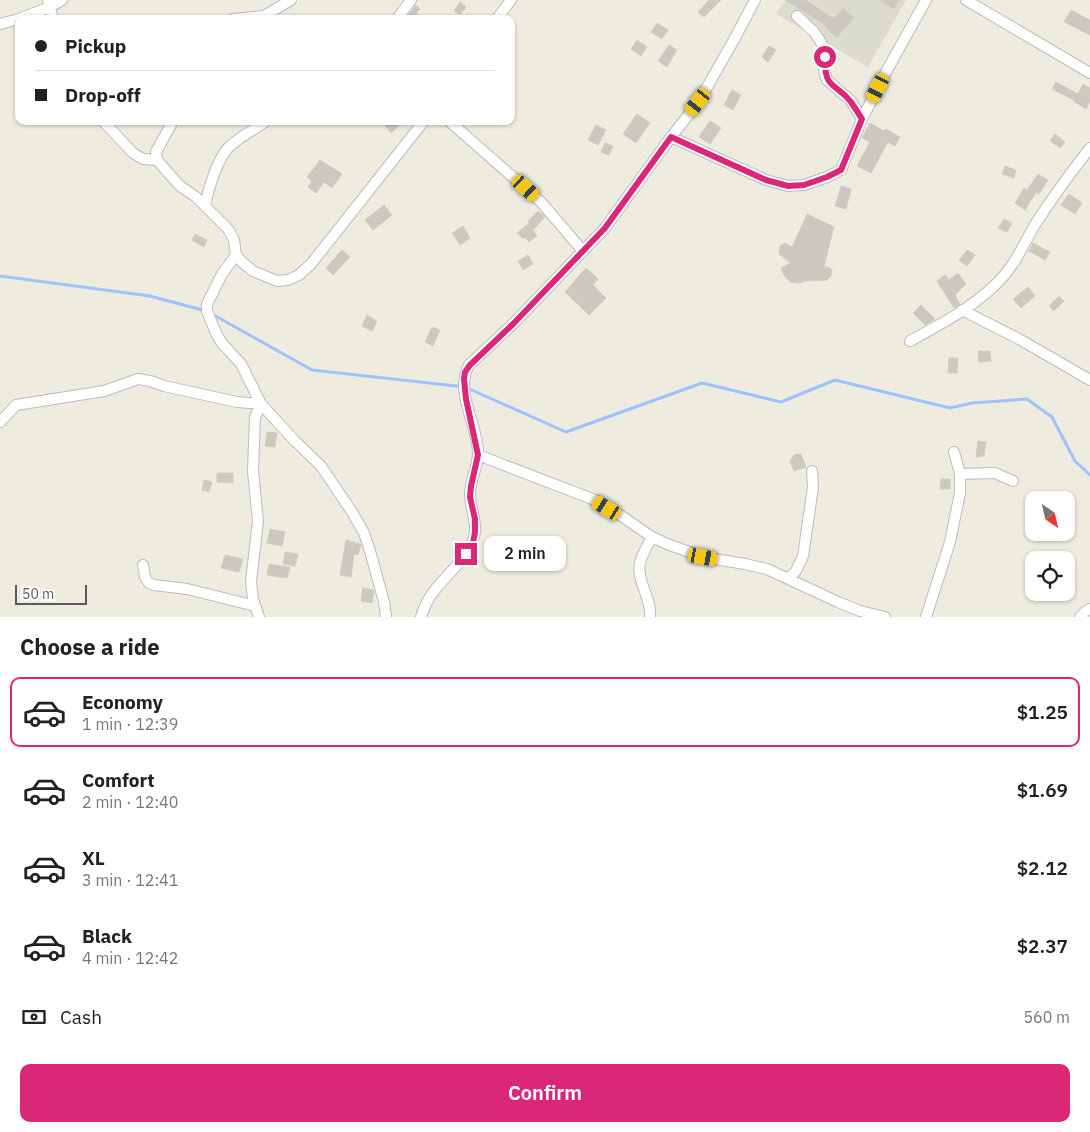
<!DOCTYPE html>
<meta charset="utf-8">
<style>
body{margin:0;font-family:"IBM Plex Sans",sans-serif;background:#f2f2f2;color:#222;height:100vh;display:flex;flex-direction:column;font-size:19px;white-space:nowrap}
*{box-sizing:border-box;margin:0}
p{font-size:16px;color:#767676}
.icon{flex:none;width:28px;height:28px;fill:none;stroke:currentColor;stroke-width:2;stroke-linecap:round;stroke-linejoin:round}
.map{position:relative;height:617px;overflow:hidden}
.side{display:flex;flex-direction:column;background:#fff;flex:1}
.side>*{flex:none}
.banner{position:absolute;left:15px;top:15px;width:500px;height:110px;border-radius:10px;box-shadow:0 1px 4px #0004;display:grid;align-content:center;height:110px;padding:0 20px;background:#fff}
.needle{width:32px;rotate:146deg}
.controls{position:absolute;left:1025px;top:491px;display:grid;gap:10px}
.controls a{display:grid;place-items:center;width:50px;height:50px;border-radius:10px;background:#fff;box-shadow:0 1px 4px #0004;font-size:25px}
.scale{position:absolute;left:15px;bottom:12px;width:72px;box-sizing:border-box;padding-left:5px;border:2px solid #585b62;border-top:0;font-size:14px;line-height:18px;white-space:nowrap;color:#585b62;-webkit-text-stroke:4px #fff;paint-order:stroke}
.end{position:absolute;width:22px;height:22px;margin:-11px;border:6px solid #db2777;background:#fff;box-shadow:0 0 0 2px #fff}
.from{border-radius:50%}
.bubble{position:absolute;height:35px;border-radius:10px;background:#fff;box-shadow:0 1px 4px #0004;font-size:16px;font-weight:600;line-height:35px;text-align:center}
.car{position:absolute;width:15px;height:30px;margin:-15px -8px;border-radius:6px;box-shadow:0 0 4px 1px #0007;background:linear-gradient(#f5c518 24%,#345 0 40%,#f5c518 0 76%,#345 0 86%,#f5c518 0)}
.banner b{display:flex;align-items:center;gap:18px;height:48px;font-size:19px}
.banner b+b{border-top:1px solid #e0e0e0}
.banner i{width:12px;height:12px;background:#222}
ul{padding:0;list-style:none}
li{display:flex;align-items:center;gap:15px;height:70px;margin:0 10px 8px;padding:0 10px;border:2px solid transparent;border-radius:10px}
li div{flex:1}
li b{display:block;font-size:19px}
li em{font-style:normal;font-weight:600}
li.on{border-color:#db2777}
li>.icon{width:45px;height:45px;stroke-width:1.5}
h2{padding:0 20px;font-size:22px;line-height:60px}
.pay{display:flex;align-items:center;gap:12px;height:55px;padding:0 20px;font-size:19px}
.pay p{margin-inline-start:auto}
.button{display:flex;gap:10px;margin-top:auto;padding:10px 20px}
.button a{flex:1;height:58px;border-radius:10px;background:#db2777;color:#fff;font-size:20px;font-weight:600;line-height:58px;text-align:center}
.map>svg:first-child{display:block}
</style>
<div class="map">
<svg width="1090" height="617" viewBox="0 0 1090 617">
<rect width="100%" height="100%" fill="#edecdf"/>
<path fill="#dcdcce" d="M786,0H906L868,67L776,14Z"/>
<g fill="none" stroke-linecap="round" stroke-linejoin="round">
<path stroke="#9dc3ff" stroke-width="3" d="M0,276L150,296L206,311
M212,314L312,370L465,387L566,432L702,383L781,402L835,380L950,408L972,403L1027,399L1052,417L1075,461L1090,475"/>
</g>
<path fill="#cac8bf" stroke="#d2cfbe" d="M709,0H721L704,17L698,12Z
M785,0H806L834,19L843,8L854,18L837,37L826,28L827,26Z
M879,0H899L894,9Z
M460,2L466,7L460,15L454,11Z
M416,5L420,9L416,13L423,19H410L407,17Z
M1071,10L1090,20V35L1064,22Z
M657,23L668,30L662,39L651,32Z
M637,40L647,47L641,56L631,49Z
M669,45L677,50L667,67L658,61Z
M769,46L776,50L768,62L762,57Z
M1056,82L1078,94L1083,84L1090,88V102L1086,109L1073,101L1074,100L1052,89Z
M732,90L741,95L733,110L724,105Z
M637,114L650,123L636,143L623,134Z
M381,121H404L391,133Z
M710,121L721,128L710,144L699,137Z
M870,123L884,131L886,129L900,137L895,146L888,142L871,173L857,166L870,142L862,138Z
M596,125L606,130L598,145L588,140Z
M1055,134L1065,142L1060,148L1050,141Z
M605,143L613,146L609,155L601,152Z
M320,160L342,174L332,188L324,182L316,193L308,187L312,181L307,177Z
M1005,166L1016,170L1014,178L1002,174Z
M1038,174L1048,180L1039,194L1036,192L1025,210L1015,203L1024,188L1027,190Z
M841,186L851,189L846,209L835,206Z
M1069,194L1082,203L1075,214L1061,205Z
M384,205L392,215L373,230L365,220Z
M538,211L545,217L533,230L537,236L529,242L525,237L523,239L517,233L529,223L528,221Z
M807,214L834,227L824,266L832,269L831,276L827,280L805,281L799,283L790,282L784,275L781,268L791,263L779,254L780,246L785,243L792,247Z
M1004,219L1012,223L1007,232L998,228Z
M463,226L470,238L460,245L452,233Z
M195,234L207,240L204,247L192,240Z
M1033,243L1050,252L1045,260L1029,251Z
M342,250L350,257L333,275L326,268Z
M967,250L975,255L967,266L959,260Z
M528,255L533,264L523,270L518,261Z
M586,268L598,279L593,285L606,298L589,315L565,292Z
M958,273L966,284L955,295L960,304L954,308L937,281L945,275L949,280Z
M1028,287L1035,296L1021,308L1013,299Z
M1059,296L1064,301L1054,311L1049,306Z
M921,305L935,319L925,325L913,313Z
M367,315L377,321L372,331L362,326Z
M432,327L440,330L433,346L425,342Z
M978,351H990L991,361L979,362Z
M949,358H958L957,373H948Z
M267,432L277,433L275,447L265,446Z
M978,441L986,442L984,456L976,457Z
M801,454L806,467L794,471L790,461L794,455Z
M217,473H233V483L217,482Z
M941,479H950V489H940Z
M204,480L212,482L209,492L202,490Z
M270,529L285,532L282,546L267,543Z
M346,540L360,544L361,545L358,555L354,554L351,577L340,575Z
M285,552L298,554L295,566L283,564Z
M225,555L243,559L239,572L221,568Z
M269,564L290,567L287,578L267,575Z
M363,588L374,590L372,603L361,601Z"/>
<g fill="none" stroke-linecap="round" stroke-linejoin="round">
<g stroke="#babcc2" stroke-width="12">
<path id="minor" d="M48,0L53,19
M966,0L1090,73
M797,16L814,32L821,42L825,57L824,71L827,80L851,101L862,119
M19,19L50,7L62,0
M233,19L264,16L291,0
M397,19L411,0
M497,19L511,0
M0,24L19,19
M103,121L133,153L143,159L157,160
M173,121L156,152L157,160L180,186L196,197L228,229L234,240L236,255L243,263L253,271L277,281L288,280L299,275L311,264L424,121
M449,121L541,202L582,250
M671,137L766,180L788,186L804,185L827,177L841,170L862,119L886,72L926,0
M205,205C209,188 216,162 228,148C239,137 254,130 266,121
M236,255L222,274L207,304V311L216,333L221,342L241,364L261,404L294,440L321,466L352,512L364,533L370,551L384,602L386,617
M962,310L1019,339L1090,380
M910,341C941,324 974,307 999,281C1016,264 1024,243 1036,223C1053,197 1071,172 1090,148
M0,422L16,405L104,391L138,379L150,381L164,386L237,402L261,404L255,417L253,471L258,521L251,581L253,599L259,617
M478,455L595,500L620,515L652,537L667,544L703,557L745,564L767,569L838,602L860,611L885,617
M960,474L995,473L1013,481
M143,565L145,577L149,583L154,585L187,589L255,606
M788,579L796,571L803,556L813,487L812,471
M421,617C424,607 428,598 435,590C448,572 472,556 475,532C476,518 470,507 470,494C470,480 478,467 478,453C478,425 454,392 469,365L513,324L605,228L671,137L698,103L735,38L755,0
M650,617C652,599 636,580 640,563C642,554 648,545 652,537
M926,617L950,542L960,493V474L954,452
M1080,617L1086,611L1090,609"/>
</g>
<use href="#minor" stroke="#fff" stroke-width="10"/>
</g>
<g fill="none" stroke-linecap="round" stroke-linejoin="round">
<path stroke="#db2777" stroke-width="6" d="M466,554L473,543L475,532V519L470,497L471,486L478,455L466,399L464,379L465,372L470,365L513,324L605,228L671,137L766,180L788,186L804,185L827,177L841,170L862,119C859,114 855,108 851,102C835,82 824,90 825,57"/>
</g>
</svg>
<div class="controls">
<a><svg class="needle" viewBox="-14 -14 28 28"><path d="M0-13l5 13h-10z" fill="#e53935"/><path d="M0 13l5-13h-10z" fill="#767676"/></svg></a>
<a><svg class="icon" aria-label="locate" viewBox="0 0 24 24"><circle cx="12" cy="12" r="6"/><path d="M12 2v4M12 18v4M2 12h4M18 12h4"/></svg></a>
</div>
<div class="scale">50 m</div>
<i class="end from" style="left:825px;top:57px"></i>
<i class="end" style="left:466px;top:554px"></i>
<div class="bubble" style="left:484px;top:536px;width:82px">2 min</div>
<i class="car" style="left:878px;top:88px;rotate:207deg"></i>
<i class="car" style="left:698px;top:102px;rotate:218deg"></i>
<i class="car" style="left:526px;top:188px;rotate:132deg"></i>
<i class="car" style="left:607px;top:508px;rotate:301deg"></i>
<i class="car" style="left:703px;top:557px;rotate:100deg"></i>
<div class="banner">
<b><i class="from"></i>Pickup</b>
<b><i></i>Drop-off</b>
</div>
</div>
<section class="side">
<h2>Choose a ride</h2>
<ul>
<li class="on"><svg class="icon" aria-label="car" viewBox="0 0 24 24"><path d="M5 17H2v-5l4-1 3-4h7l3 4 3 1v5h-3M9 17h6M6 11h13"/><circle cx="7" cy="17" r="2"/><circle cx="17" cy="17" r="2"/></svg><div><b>Economy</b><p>1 min · 12:39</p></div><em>$1.25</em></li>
<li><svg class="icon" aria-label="car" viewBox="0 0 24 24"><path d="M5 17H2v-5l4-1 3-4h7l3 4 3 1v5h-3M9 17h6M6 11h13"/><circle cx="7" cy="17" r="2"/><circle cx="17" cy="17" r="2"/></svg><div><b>Comfort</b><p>2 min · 12:40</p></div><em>$1.69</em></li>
<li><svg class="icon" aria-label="car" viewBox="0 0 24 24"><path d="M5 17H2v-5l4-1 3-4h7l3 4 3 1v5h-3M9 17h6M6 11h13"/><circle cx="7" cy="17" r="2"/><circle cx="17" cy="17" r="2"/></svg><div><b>XL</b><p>3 min · 12:41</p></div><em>$2.12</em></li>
<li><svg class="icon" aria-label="car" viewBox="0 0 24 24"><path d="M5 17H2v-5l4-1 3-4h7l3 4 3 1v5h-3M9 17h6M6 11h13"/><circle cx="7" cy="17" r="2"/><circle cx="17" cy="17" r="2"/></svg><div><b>Black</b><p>4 min · 12:42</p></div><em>$2.37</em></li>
</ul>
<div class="pay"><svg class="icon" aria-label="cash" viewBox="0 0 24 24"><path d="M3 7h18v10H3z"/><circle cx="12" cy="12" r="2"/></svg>Cash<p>560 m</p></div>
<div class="button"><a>Confirm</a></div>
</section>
